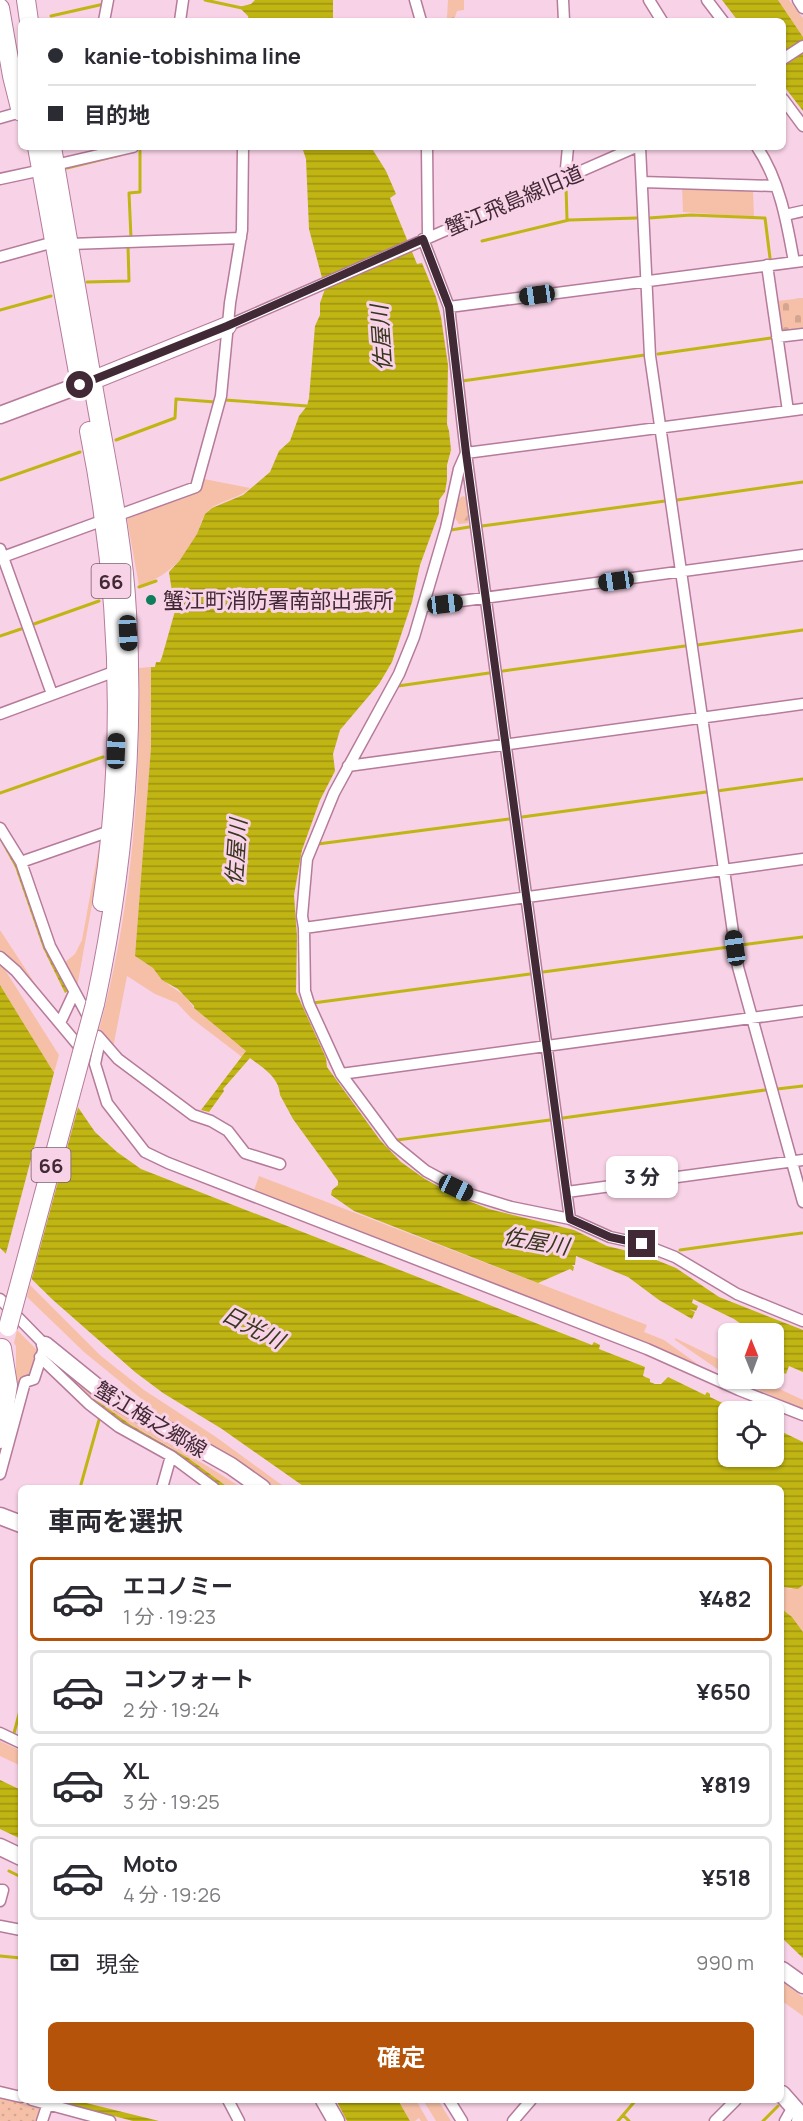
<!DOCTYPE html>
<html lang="ja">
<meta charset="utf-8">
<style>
body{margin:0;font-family:Manrope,"Noto Sans JP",sans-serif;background:#f7f7f7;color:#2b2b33;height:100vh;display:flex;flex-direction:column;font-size:22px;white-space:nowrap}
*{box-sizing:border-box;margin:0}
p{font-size:20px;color:#7c7c81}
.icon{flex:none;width:33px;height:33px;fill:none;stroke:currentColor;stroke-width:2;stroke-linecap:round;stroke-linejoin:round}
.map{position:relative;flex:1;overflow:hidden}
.drawer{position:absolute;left:18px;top:1485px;width:766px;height:618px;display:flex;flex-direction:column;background:#fff;border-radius:9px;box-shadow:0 2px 4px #0004}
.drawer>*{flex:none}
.top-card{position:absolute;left:18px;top:18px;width:768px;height:132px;border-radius:9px;box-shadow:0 2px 4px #0004;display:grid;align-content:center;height:132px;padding:0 30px;background:#fff}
.needle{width:39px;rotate:359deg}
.tools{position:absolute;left:718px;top:1323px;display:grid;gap:12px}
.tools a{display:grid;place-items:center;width:66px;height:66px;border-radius:9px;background:#fff;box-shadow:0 2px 4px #0004;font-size:30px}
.end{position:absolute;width:27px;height:27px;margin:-14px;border:8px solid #412936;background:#fff;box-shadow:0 0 0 3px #fff}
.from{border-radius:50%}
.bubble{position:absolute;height:42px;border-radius:9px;background:#fff;box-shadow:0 2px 4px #0004;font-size:20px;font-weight:700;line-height:42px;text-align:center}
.car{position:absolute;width:18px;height:36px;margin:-18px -9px;border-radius:8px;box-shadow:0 0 4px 2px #0007;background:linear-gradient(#222 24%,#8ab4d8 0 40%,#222 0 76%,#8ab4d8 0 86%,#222 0)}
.top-card b{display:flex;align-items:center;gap:21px;height:57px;font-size:22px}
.top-card b+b{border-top:2px solid #e1e1e2}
.top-card i{width:15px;height:15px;background:#2b2b33}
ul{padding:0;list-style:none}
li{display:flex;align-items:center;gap:18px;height:84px;margin:0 12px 9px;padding:0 18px;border:3px solid #e1e1e2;border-radius:9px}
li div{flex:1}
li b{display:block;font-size:22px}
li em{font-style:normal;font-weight:700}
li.on{border-color:#b45309}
li>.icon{width:54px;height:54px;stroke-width:1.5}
h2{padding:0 30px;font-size:27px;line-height:72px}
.pay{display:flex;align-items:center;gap:15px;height:66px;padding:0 30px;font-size:22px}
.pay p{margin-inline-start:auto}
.primary-button{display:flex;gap:12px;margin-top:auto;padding:12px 30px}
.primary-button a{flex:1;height:69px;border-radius:9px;background:#b45309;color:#fff;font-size:24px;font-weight:700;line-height:69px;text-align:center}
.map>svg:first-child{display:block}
</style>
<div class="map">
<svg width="803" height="2121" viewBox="0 0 803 2121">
<defs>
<pattern id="forest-firs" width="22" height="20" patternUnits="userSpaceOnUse" patternTransform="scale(1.5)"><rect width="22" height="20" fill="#f6c0a8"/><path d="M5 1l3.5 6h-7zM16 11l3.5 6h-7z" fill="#d4a591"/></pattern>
<pattern id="cemetery-stones" width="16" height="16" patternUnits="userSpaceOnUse" patternTransform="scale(1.5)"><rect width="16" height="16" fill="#f6c0a8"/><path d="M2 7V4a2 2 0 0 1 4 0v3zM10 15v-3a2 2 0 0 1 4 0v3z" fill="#d4a591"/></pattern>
<pattern id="garden-dots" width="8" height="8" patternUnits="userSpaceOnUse" patternTransform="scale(1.5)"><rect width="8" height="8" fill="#f6c0a8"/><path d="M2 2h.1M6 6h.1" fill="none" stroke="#d4a591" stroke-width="1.8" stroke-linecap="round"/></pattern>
<pattern id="water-rules" width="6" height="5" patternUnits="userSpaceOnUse" patternTransform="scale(1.5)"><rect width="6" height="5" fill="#c0b513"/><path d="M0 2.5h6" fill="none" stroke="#9e9312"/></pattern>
</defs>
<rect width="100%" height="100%" fill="#f8d2e6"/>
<path fill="#f6c0a8" d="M778,0H789L803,18V37Z
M682,187L753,190L754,217L683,212Z
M204,479L250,488C238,500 215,501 206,513C201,519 200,528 197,535C182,562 167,576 139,586L127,519L199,491Z
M151,667V747L135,956L153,968L169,985L184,995L194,1008L246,1051L242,1057L191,1018L177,1003L155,994L127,976L113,1048L99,1030C131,913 141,790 139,668Z
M100,841L97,877L77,987L64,963L75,954L82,940Z
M0,930L49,1005L0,951Z
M0,962L59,1055L54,1073L0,985Z
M259,1176L647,1325L644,1332L664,1340L713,1375L253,1193Z
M30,1285L101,1356L144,1390L216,1437L286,1488H271L231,1461L140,1407L144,1401L84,1352L27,1297Z
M17,1330L37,1350L32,1373L26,1375L21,1381L1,1452L11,1385L16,1369V1346L14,1343Z
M675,1338L729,1364V1377L675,1340Z
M59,1369C116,1415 181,1448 242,1488H229L170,1447L88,1400Z
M733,1379H758L803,1400V1409Z
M803,1585V1632L792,1617L782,1609V1587L791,1589Z
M0,1741L21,1751V1766L0,1756Z
M782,1982L803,1997V2016L782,2001Z
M398,2100H416L428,2121H421L419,2118L415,2121H410Z
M423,2100H438L451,2121H436Z"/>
<path fill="url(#forest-firs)" d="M448,0H464V10L457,11L454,20L447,18Z
M463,496L467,498L468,523L459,524L455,518L457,500Z"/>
<path fill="url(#cemetery-stones)" d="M803,298V330L781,333L777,301Z"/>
<path fill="url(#garden-dots)" d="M0,2098L40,2107L35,2121H0Z"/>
<path fill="url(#water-rules)" d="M255,0H333V21H249L248,16L239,7L251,4Z
M722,0H778L803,37V111L783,85V21H738Z
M302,147H371L386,171L396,194L390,198L417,264L422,263L436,297L441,317L448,365L447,424L449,431L451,450L447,465V480L445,492L439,500V513L420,565L412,602L392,662L379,684L340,730L333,754L335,771L320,800L302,850L294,895L297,936L296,992L326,1058L327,1067L380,1140L401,1162L425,1179L456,1196L489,1209L574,1230L607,1246L644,1255L676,1268L719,1297L803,1330V1372L789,1366L786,1374L774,1368V1334L748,1333V1329L734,1319L693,1299L692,1303L698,1306L696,1311L689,1309L695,1312L692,1319L659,1300L628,1277L576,1256L575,1265H572L574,1267L573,1271L570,1269L538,1283L354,1211L331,1195L332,1190L338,1185V1181L293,1119L280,1095C279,1077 263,1068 250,1058L223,1089L224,1091L209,1112L201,1110L246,1051L194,1008V1006L178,989L162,980L153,968L135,956L151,747V667H155L156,662H160L162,657L175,611L169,572L180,560L197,534L205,514L212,508L243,495L270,472L279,451L290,441L299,416L307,406L309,398L315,326L320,315V303L325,289L309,229L306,159Z
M0,835C29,884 42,940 68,991L65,993L43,948L15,867L0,840Z
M0,985L51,1068L95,1132L117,1152L141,1169L592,1345L594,1342L600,1345L599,1349L645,1367L643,1376L650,1379V1382L655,1384H661L668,1377L705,1395L707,1392L710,1394V1397L739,1411L729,1412V1456H774V1428L803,1442V1585L798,1589L782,1587V1488H306L222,1429L163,1393L135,1372L53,1300L0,1248Z
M90,1396L131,1425L188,1458L229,1488H221C177,1458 132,1430 88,1400Z
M782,1609L792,1617L803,1632V1958L782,1938Z
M0,1780L21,1790V1839L0,1829Z
M52,2100H74L159,2121H133Z
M336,2100H398L410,2121H347Z"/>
<path fill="#f8d2e6" d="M55,1069L79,1104L31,1281L5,1257Z"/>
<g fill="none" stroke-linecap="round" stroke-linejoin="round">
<path stroke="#c0b513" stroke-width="3" d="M205,0L242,8
M51,16L104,4
M67,168L120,155
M566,186L567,220
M649,218L691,215L765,218L770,258
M131,238L129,193L140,192V151
M482,241L569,220L637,218
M87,282L129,281L128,246
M0,310L51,296
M658,354L771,338
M462,381L645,355
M225,400L307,406
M116,440L175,418L176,399L215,402
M0,480L80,452
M677,500L803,482
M482,526L665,501
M451,530L469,527
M139,587L156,581
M34,624L99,601
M0,636L21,629
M697,645L803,630
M503,671L685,646
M398,686L489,673
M717,791L803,779
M0,793L103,757
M522,817L706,792
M318,844L509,819
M741,945L803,937
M543,972L729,947
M313,1003L530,974
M777,1089L803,1086
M563,1118L765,1090
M397,1140L550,1120
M680,1250L802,1233
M80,1488L99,1420
M14,1733L21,1707
M9,1871L21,1877
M0,1956L21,1958
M623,2115L629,2121
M618,2121L636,2100
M763,2121L778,2106"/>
<g stroke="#b57b9b" stroke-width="13">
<path id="street" d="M415,0L421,21
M563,0L564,21
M649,0L662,21
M707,0L723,21
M798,0L803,8
M104,21L108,0
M180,21L183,0
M783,59L803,46
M783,99L803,126
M0,118L21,112
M427,147L428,237
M640,147L650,356L738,967L803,1202
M757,147C780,181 787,223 794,262
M55,165L133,147
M0,179L42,170
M565,179L568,147
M642,182L775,186
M785,215L803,211
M423,239L449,307L466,453L570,1219
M70,244L241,238
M0,257L54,242
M767,265L788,411
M449,307L803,261
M227,326L636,147
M777,337L803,334
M466,453L459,469L446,528L414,637L399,674L334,793L307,859L302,916L304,928L305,991L309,1004L341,1074L393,1144L426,1171L469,1194L511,1207L570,1219L610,1237L642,1244L675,1257L737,1294L803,1321
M466,453L803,409
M116,516L196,487L221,396L230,303L242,230L243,147
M0,549L52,694
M0,558L104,520
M424,606L803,555
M0,714L116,671
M348,766L803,704
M0,828L21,862L50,946L91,1022
M21,862L110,831
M304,928L803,859
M0,957L16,971L83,1051
M60,1023L74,993
M98,1036L118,1059L193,1115L211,1121L228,1131L245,1153L280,1164
M100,1040L95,1064L107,1103L145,1152L168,1163L647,1349L739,1390L803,1415
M341,1074L803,1011
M567,1192L803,1160
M0,1299L45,1345L34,1379L25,1382L0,1474
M40,1357L89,1404L119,1427L171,1456L214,1488
M162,1488L171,1456
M0,1733L21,1743
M0,1890H3L0,1901
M0,1926L21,1930
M0,2092L21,2097
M32,2100L110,2121
M228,2100L239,2121
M449,2100L462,2121
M42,2121L49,2100
M513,2121L531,2100
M715,2121L736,2100
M785,2121L793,2107"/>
</g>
<g stroke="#b57b9b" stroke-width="19">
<path id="secondary" d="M0,415L80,385
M45,1345L108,1396L231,1466L262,1488
M0,1516L21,1524
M0,1847L21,1857
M782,1970L803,1985
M782,2094L797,2111
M324,2100L336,2121"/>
</g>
<g stroke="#b57b9b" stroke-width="20">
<path id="primary" d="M26,0L29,21
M0,8L12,76L21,112
M37,147L81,389
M52,147C66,224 78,302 92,379C105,457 123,534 127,612C135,745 123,874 95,1004
M81,385L227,326
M89,431C120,586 126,745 102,902
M0,1439L8,1385L2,1348
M801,2121L803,2119"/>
</g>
<use href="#street" stroke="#fff" stroke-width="10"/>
<use href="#secondary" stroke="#fff" stroke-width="16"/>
<use href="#primary" stroke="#fff" stroke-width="18"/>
<g stroke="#b57b9b" stroke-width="20" stroke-linecap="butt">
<path id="primary-bridge" d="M8,1327L95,1004"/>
</g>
<use href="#primary-bridge" stroke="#fff" stroke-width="18"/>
</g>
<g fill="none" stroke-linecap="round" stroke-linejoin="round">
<path stroke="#412936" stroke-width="8" d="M80,385L227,326L423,239L449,307L466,453L570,1219L610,1237L642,1244"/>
</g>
<circle fill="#0c7e5c" stroke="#f8d2e6" stroke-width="2" cx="151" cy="600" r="6"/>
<g text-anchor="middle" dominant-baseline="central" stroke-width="6" stroke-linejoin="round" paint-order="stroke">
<g fill="#f8d2e6" stroke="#785c6b" stroke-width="1.5">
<rect x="91.5" y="564" width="39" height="34" rx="4.5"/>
<rect x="31.5" y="1148" width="39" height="34" rx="4.5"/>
</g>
<g font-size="20" font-weight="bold" fill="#412936">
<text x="111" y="581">66</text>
<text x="51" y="1165">66</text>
</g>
<g font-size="21" fill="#412936" stroke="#f8d2e6">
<text transform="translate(514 200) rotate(-23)">蟹江飛島線旧道</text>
<text transform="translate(151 1419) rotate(31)">蟹江梅之郷線</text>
</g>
<g font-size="21" fill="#412936" stroke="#f8d2e6" text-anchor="start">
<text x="163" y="600">蟹江町消防署南部出張所</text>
</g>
<g font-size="22" font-style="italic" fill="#38361f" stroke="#f8d2e6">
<text transform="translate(381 338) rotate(-94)">佐屋川</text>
<text transform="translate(236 852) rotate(-86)">佐屋川</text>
<text transform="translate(536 1241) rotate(10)">佐屋川</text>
<text transform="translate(253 1327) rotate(27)">日光川</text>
</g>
</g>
</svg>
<div class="tools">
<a><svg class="needle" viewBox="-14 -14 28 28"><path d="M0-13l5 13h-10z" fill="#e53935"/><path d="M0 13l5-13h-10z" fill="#7c7c81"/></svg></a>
<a><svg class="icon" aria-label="locate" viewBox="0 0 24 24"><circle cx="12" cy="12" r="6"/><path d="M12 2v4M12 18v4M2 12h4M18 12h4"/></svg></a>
</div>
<i class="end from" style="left:80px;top:385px"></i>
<i class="end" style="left:642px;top:1244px"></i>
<div class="bubble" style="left:606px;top:1156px;width:72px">3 分</div>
<i class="car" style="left:537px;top:295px;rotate:262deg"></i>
<i class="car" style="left:616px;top:581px;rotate:262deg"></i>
<i class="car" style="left:445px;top:604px;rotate:83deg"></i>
<i class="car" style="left:128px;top:633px;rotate:177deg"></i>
<i class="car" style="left:116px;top:751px;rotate:2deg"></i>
<i class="car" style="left:735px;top:948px;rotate:352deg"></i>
<i class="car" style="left:456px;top:1188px;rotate:115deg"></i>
<div class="top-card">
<b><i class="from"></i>kanie-tobishima line</b>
<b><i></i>目的地</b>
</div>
<section class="drawer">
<h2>車両を選択</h2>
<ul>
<li class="on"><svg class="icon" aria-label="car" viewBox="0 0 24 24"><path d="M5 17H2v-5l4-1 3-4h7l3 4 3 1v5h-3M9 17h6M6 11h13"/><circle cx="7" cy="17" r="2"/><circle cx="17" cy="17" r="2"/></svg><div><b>エコノミー</b><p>1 分 · 19:23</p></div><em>¥482</em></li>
<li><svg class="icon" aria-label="car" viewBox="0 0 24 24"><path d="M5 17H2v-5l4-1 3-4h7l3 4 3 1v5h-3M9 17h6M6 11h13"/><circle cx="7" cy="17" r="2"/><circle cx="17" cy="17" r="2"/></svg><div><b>コンフォート</b><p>2 分 · 19:24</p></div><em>¥650</em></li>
<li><svg class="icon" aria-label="car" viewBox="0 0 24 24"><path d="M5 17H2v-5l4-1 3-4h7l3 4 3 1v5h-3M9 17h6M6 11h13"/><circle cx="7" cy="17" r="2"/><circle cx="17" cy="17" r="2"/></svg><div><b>XL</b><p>3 分 · 19:25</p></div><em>¥819</em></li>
<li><svg class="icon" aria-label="car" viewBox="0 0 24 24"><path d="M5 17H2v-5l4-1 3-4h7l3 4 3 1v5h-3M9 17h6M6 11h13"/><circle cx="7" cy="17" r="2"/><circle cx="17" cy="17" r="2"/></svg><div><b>Moto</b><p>4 分 · 19:26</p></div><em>¥518</em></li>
</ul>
<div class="pay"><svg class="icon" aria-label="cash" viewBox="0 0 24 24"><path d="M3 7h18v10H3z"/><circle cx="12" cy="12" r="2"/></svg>現金<p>990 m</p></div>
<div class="primary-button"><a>確定</a></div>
</section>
</div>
